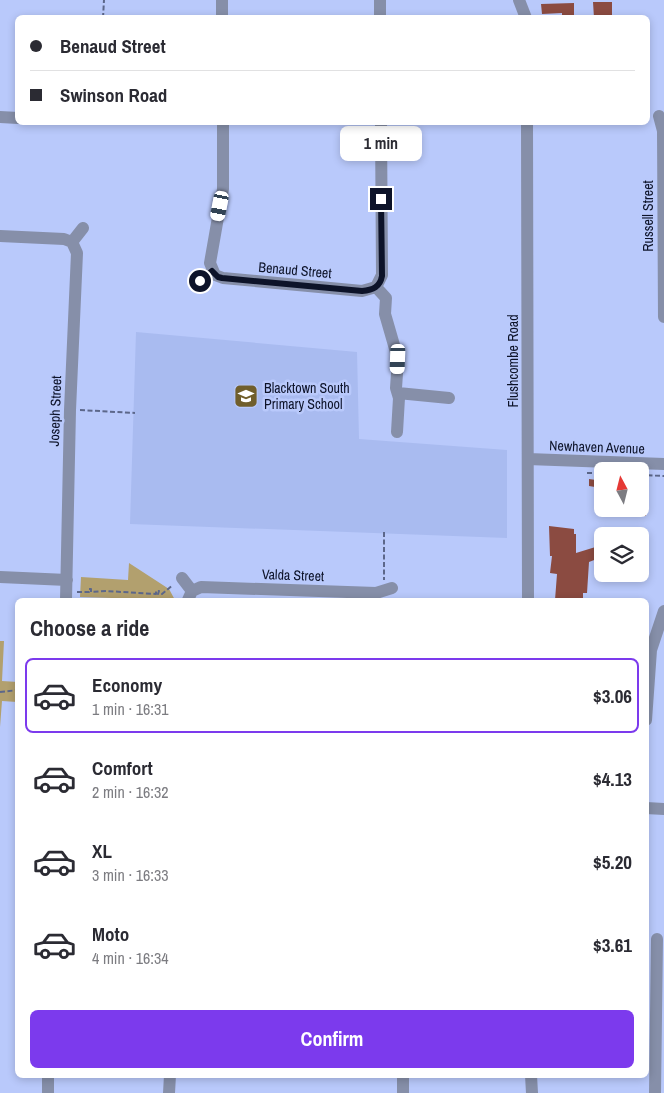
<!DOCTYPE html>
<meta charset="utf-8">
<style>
body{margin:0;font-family:"Archivo Narrow",sans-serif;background:#f7f7f7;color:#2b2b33;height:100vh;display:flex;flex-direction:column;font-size:19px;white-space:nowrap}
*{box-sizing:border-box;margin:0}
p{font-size:16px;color:#7c7c81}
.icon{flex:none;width:28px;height:28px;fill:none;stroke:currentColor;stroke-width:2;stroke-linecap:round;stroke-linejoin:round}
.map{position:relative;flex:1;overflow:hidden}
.side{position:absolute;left:15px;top:598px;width:634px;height:480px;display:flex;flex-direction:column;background:#fff;border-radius:8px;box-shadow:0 2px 8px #0003}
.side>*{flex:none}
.guide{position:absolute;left:15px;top:15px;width:635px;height:110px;border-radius:8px;box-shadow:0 2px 8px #0003;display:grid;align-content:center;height:110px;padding:0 15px;background:#fff}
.needle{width:32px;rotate:353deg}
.controls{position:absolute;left:594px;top:462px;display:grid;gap:10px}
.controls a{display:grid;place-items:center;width:55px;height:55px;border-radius:8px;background:#fff;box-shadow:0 2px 8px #0003;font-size:25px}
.end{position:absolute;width:22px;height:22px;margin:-11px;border:6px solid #0d1329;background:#fff;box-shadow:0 0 0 2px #fff}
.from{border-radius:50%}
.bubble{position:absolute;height:35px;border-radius:8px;background:#fff;box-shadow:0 2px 8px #0003;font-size:16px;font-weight:700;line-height:35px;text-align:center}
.car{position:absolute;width:15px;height:30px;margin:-15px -8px;border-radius:6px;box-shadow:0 0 4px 1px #0007;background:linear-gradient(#fff 24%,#345 0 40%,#fff 0 76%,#345 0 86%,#fff 0)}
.guide b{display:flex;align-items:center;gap:18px;height:48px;font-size:19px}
.guide b+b{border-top:1px solid #e1e1e2}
.guide i{width:12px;height:12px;background:#2b2b33}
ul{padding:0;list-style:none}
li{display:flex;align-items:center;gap:15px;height:75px;margin:0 10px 8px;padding:0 5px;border:2px solid transparent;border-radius:8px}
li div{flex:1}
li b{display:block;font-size:19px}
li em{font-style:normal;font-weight:700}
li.active{border-color:#7c3aed}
li>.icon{width:45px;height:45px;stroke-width:1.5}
h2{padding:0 15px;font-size:22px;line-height:60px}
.primary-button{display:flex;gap:10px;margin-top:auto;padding:10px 15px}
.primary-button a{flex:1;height:58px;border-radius:8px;background:#7c3aed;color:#fff;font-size:20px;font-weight:700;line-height:58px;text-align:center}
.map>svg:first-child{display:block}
</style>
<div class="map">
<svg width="664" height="1093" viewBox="0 0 664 1093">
<rect width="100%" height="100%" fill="#b9c9fb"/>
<path fill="#a9bbf0" d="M136,332L357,352L359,439L507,450V538L130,524Z"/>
<path fill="#b2a06e" d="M129,563L169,589L175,600L80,597L81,577L128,580Z
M0,641H4L2,681L18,682L17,702L2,701L0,727Z"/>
<path fill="#8b4b41" d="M593,2H612V18H594Z
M574,3V18H562V13L542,14L541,4Z
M589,479L596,480L595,487L589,486Z
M640,487H647L646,516H640Z
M549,526L574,529V534H576V553L602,545V557L589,562L587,593H583V600H555L557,574L550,573L552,556H550Z"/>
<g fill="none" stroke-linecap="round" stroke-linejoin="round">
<path stroke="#5c678a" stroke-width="2" stroke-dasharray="5 2.5" stroke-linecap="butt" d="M103,18L104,0
M80,410L135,413
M587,473H602
M640,475L664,476
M384,532V580
M77,592H89V589H91V592L106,591L156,594V591H159L158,594H162L173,585
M0,692L18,690"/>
<path stroke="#868fa9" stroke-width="12" d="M380,0V18
M519,0L526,18
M222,18V0
M659,116L663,131L664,317
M0,117L18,118
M223,122V189L210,263L215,275L223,278L362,291L376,287
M527,122L528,600
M0,236L64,239L72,242
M72,242L83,228
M200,281L213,271
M376,287L382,275L381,122
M376,287L386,298L385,314L398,359L396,388L399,398L397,432
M398,393L449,398
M528,459L664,464
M0,577L67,580
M182,578L192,591
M66,600L70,410L77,253L72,242
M188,600L192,591L201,587L376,593L392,588
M646,720L651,650L664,611
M646,808L664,809
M531,1075L532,1093
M48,1093V1075
M169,1093L170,1075
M403,1093V1075
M655,1093L657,939"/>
</g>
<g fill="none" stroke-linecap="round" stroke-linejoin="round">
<path stroke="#0d1329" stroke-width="6" d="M200,281L212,271L218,277L222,278L362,291C373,290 380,287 382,276L381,199"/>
</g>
<defs>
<g id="school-square" transform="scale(1.25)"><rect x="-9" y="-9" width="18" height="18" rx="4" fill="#705e2c" stroke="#b9c9fb"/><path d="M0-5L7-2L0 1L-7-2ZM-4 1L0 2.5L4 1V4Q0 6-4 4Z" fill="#fff"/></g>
</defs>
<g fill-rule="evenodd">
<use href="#school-square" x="246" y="396"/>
</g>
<g text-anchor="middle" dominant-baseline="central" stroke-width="5" stroke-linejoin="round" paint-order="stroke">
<g font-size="14" fill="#0d1329" stroke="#b9c9fb">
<text transform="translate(648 216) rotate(-90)">Russell Street</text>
<text transform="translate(295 270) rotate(5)">Benaud Street</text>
<text transform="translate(513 361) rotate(-90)">Flushcombe Road</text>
<text transform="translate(55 411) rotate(-88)">Joseph Street</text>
<text transform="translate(597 447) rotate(2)">Newhaven Avenue</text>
<text transform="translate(293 575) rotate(2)">Valda Street</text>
</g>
<g font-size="14" fill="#0d1329" stroke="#b9c9fb" text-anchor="start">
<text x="264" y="388">Blacktown South<tspan x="264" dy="16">Primary School</tspan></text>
</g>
</g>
</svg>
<div class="controls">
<a><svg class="needle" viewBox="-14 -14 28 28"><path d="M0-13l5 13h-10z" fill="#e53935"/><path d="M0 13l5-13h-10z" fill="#7c7c81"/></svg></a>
<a><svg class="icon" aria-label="layers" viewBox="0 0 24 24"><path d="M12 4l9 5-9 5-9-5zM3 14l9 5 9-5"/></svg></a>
</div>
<i class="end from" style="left:200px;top:281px"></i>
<i class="end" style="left:381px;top:199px"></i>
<div class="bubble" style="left:340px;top:126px;width:82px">1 min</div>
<i class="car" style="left:220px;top:206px;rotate:191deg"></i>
<i class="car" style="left:398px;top:359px;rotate:182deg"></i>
<div class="guide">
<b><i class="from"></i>Benaud Street</b>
<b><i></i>Swinson Road</b>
</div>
<section class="side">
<h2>Choose a ride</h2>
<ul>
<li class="active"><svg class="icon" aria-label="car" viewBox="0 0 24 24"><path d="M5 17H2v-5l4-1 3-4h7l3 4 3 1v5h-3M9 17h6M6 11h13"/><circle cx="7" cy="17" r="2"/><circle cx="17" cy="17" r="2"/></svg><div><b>Economy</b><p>1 min · 16:31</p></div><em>$3.06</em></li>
<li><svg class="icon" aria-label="car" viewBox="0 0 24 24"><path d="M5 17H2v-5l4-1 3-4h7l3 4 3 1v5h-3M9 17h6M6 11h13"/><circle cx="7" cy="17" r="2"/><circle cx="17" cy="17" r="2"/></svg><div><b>Comfort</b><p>2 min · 16:32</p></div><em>$4.13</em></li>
<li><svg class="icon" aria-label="car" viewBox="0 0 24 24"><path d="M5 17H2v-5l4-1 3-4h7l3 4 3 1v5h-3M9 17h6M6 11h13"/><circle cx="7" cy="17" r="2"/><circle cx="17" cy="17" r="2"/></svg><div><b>XL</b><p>3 min · 16:33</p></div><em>$5.20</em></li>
<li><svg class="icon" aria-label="car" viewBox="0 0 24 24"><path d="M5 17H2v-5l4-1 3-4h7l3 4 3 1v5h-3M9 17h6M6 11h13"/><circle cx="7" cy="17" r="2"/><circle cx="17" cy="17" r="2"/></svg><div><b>Moto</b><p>4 min · 16:34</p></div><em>$3.61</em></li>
</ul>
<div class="primary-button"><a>Confirm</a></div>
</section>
</div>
